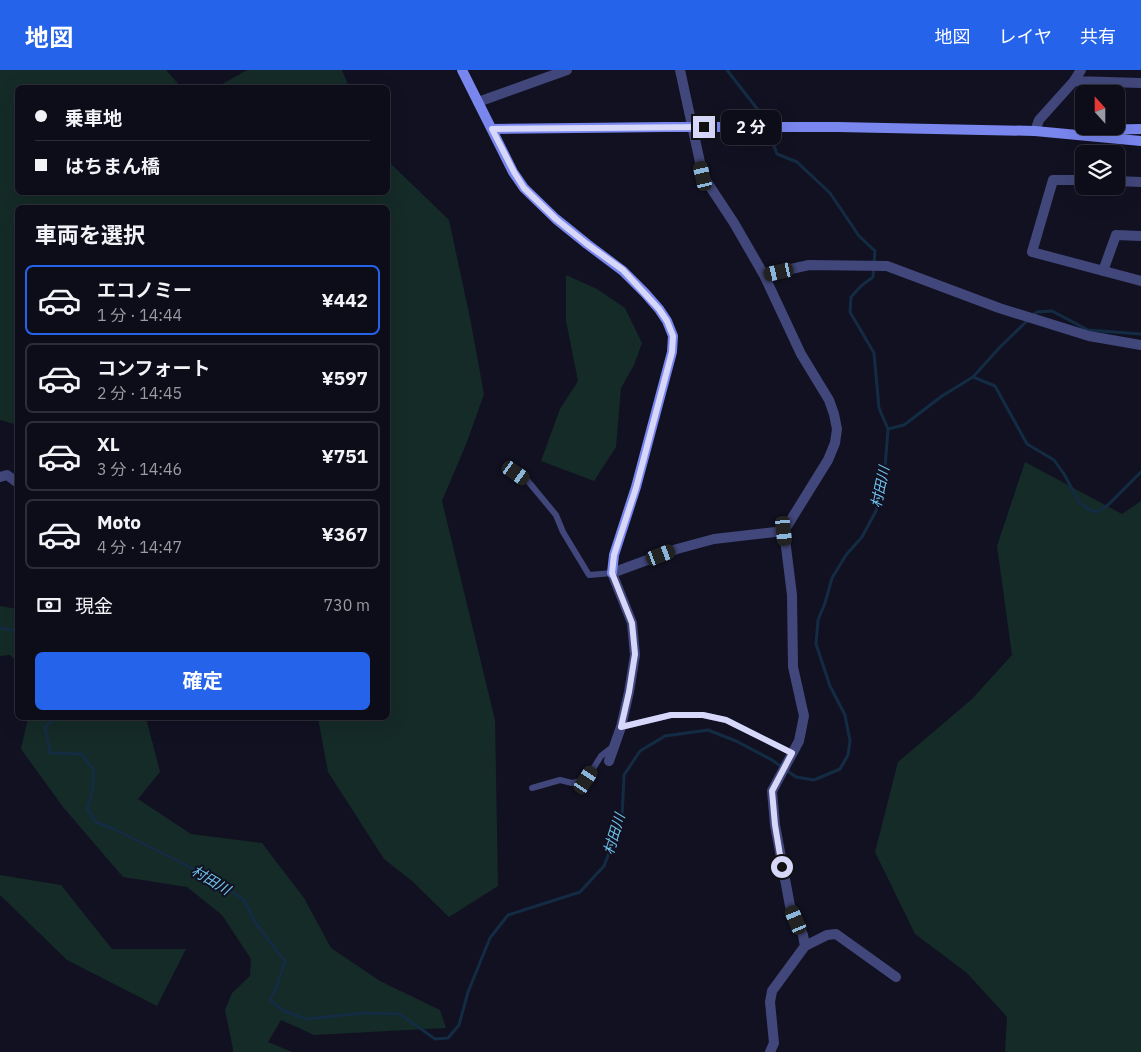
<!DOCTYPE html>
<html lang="ja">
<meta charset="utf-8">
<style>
body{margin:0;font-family:"IBM Plex Sans","Noto Sans JP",sans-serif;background:#1b1b27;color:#f1f3f6;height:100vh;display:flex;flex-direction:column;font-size:19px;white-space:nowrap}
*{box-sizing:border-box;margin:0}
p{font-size:16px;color:#9a9ca2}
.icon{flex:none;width:28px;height:28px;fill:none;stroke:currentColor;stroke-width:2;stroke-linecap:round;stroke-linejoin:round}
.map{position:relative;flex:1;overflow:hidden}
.drawer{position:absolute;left:15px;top:135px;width:375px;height:515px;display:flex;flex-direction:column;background:#0d0d1a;border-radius:8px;box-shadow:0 5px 20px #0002,0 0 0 1px #2d2d39}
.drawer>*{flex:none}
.guide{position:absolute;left:15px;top:15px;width:375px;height:110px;border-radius:8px;box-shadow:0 5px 20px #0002,0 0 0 1px #2d2d39;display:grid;align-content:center;height:110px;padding:0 20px;background:#0d0d1a}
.needle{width:32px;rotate:339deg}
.controls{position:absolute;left:1075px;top:15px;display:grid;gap:10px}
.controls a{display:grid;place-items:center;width:50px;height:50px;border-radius:8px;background:#0d0d1a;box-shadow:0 5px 20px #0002,0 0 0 1px #2d2d39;font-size:25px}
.end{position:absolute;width:22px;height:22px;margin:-11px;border:6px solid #d7d7fa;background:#111;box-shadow:0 0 0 2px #111}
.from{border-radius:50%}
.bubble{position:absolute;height:35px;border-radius:8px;background:#0d0d1a;box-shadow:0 5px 20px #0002,0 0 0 1px #2d2d39;font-size:16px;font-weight:700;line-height:35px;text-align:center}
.car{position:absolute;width:15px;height:30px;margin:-15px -8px;border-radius:6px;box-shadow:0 0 4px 1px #0007;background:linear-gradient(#222 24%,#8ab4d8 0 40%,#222 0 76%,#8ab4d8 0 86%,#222 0)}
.guide b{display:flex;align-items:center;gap:18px;height:48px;font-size:19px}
.guide b+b{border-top:1px solid #2d2d39}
.guide i{width:12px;height:12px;background:#f1f3f6}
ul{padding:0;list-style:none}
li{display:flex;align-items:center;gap:15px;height:70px;margin:0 10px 8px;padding:0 10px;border:2px solid #2d2d39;border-radius:8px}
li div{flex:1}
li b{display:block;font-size:19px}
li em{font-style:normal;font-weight:700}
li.current{border-color:#2563eb}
li>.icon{width:45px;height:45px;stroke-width:1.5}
h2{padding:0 20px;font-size:22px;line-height:60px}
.pay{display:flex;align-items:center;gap:12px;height:55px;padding:0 20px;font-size:19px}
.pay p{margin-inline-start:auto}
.button{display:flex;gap:10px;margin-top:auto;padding:10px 20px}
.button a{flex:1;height:58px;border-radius:8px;background:#2563eb;color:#fff;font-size:20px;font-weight:700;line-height:58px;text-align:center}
header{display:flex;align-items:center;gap:30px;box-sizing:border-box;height:70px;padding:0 25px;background:#2563eb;color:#fff}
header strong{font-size:24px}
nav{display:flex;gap:28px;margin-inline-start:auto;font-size:18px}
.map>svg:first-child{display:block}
</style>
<header>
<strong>地図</strong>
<nav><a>地図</a><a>レイヤ</a><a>共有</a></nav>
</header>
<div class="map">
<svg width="1141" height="982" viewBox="0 0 1141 982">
<rect width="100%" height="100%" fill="#112"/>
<path fill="#152b27" d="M0,0H166L181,17L18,18V122H388V91L449,150L470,248L484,324L467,372L442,431L495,650L498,816L449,847L412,811L384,789L328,702L318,648H388V138H18L17,355L0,350Z
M247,0H342L349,17H217Z
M566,205L597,219L625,238L642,273L634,295L621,318L616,377L594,411L541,391L560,339L578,311L566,251Z
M1025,392L1122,444L1141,431V982H1005L1007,947L967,903L915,864L875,782L898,692L972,629L1012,585L997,476Z
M0,536L17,539V592L10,585L0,586Z
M28,648H146L160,702L138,729L191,764L262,773L304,828L331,878L380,911L440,940L446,958L314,965L281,950L268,972L292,982H233V979L225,940L232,923L250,906L251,889L222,845L187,817L123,807L63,737L21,679Z
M0,805L61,815L112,879H186L157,936L67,890L0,825Z"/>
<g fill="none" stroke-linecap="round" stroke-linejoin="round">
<path stroke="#142c43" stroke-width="3" d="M727,0L762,45L766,54
M1033,245L1037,242L1052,241L1088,260L1141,264
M973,307L995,316L1027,374L1054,390L1064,404L1079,432L1088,439L1097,442L1108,435L1141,402
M888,359L904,355L942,326L973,307L1000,277L1028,250
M0,558L18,561
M54,648L45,657L50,683L82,684L94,701L92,724L87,739L96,752L114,759L178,791L214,810L244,830L257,855L285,891L278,913L270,930L284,941L307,949L363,943L400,944L435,969L448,968L459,955L468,922L490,868L508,845L580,822L604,796L622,749L624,705L640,681L665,666L708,660L736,671L772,690L796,707L814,710L840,699L848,685L850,671L845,645L830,616L816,574L818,550L825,533L832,508L846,485L862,467L876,441L884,410L888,359L879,338L874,283L850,242L851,227L861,216L873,207L875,181L859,166L830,123L797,92L777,84L768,60"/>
<path stroke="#42477b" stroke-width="6" d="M506,396L527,410L556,445L563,462L589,505L612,503
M621,657L671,645H703L726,650L792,683
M532,718L560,710L572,713L586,710L601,686L614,676"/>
<path stroke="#42477b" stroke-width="10" d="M680,0L703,106L734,153L764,205L801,284L829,330L834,344L837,359L835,373L828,390L784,461L792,525L793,597L804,646L799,671L772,721L775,755L790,836L803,865L805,876L772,921L770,932L774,973L770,982
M1074,11L1141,13
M478,32L567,0
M1035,61L1039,50L1074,11L1081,0
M1084,110H1053L1032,182L1141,211
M1116,111L1141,112
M1103,201L1116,165L1141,166
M764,205L809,195L887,196L999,238L1089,266L1141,275
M0,407L7,405L18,413
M609,691L621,657L629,622L635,585L632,553L612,503L677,479L714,469L784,461
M805,876L827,865L836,864L896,907"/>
<path stroke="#7986ee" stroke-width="10" d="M462,0L513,102L524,118L556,149L587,174L623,201L645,223L659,239L667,251L673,266L672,282L636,417L614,485L612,503
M492,59L666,57H838L1035,61L1141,71
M1087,60L1141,59"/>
</g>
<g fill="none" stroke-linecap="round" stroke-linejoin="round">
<path stroke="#d7d7fa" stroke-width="6" d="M704,57L492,59L514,102L524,118L556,149L587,174L623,200L659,239L667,251L673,266L672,282L636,418L614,485L612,503L632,553L635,584L629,622L621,657L671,645H703L726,650L792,683L772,721L775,755L782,797"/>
</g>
<g text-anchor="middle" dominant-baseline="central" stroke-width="4" stroke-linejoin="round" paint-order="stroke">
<g font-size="14" font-style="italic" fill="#71c5ed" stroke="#112">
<text transform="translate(880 417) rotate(-78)">村田川</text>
<text transform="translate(614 764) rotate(-73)">村田川</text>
<text transform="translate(211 810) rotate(31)">村田川</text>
</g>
</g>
</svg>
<div class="controls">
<a><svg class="needle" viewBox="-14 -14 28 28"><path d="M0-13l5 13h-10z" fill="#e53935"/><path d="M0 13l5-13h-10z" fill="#9a9ca2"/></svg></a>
<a><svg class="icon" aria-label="layers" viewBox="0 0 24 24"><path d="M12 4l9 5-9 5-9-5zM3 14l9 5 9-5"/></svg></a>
</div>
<i class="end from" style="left:782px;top:797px"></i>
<i class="end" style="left:704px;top:57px"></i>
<div class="bubble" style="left:721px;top:40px;width:60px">2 分</div>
<i class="car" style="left:703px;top:106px;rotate:347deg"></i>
<i class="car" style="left:779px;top:202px;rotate:257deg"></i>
<i class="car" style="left:516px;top:403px;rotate:125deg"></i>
<i class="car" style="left:784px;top:461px;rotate:174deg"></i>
<i class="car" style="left:661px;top:485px;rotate:69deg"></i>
<i class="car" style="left:586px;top:710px;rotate:33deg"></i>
<i class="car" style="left:796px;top:850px;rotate:337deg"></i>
<div class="guide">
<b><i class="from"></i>乗車地</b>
<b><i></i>はちまん橋</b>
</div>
<section class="drawer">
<h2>車両を選択</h2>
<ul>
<li class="current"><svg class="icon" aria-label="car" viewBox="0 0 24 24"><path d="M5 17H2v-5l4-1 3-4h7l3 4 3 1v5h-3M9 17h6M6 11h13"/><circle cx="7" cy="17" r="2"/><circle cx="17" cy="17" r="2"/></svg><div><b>エコノミー</b><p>1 分 · 14:44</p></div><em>¥442</em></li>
<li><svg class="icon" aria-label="car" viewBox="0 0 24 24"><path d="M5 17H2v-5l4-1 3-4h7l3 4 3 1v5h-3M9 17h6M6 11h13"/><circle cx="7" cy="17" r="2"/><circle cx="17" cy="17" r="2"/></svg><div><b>コンフォート</b><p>2 分 · 14:45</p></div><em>¥597</em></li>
<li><svg class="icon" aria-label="car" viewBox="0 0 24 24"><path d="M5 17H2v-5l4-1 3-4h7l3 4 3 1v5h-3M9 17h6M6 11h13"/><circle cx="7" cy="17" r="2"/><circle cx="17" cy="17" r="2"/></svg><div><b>XL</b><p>3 分 · 14:46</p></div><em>¥751</em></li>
<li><svg class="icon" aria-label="car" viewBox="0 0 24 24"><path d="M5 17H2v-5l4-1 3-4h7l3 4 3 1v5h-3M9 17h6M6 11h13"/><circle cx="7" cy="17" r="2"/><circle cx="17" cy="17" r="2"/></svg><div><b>Moto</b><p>4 分 · 14:47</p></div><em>¥367</em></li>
</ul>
<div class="pay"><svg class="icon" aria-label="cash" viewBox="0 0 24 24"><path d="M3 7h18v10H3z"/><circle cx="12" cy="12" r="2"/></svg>現金<p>730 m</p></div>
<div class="button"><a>確定</a></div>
</section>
</div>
